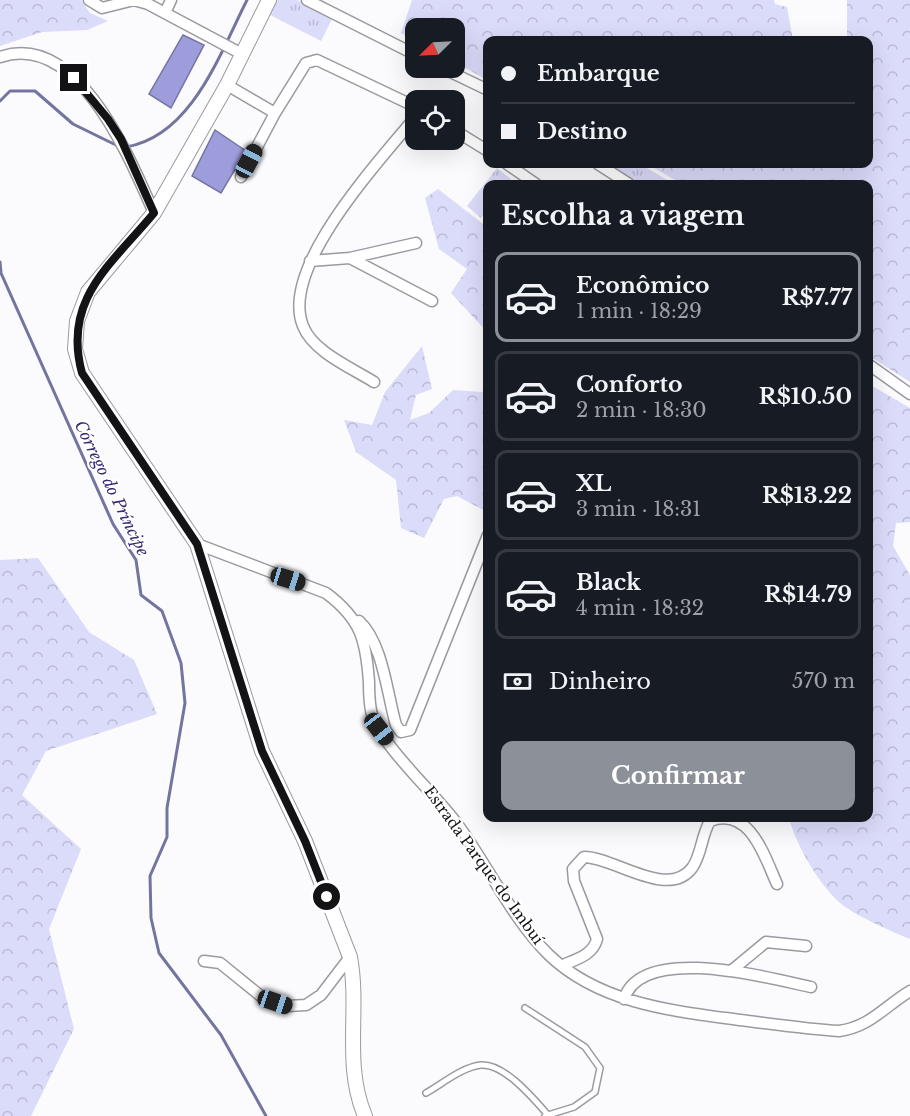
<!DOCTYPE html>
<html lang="pt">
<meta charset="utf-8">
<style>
body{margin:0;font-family:"Libre Baskerville",serif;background:#20242c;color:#f1f3f6;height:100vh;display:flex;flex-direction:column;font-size:22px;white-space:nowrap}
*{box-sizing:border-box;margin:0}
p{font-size:20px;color:#9ea1a6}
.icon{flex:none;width:33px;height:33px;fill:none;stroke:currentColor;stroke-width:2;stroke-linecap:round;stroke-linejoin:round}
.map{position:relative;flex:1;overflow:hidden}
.sheet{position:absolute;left:483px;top:180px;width:390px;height:642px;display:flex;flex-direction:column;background:#171b24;border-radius:12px;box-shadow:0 6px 24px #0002}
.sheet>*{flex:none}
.top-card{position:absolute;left:483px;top:36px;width:390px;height:132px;border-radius:12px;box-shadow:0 6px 24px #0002;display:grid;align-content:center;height:132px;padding:0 18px;background:#171b24}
.needle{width:39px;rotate:246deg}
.controls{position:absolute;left:405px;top:18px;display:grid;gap:12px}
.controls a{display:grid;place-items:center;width:60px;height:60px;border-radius:12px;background:#171b24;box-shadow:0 6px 24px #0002;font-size:30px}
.end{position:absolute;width:27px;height:27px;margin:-14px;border:8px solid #131315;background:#fff;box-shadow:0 0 0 3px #fff}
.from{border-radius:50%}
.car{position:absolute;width:18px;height:36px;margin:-18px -9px;border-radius:8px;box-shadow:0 0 4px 2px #0007;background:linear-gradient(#222 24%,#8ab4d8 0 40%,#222 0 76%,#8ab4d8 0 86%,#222 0)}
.top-card b{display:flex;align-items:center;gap:21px;height:57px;font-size:22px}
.top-card b+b{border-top:2px solid #363941}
.top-card i{width:15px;height:15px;background:#f1f3f6}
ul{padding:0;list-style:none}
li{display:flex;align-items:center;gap:18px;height:90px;margin:0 12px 9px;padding:0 6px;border:3px solid #363941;border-radius:12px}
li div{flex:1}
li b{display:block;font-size:22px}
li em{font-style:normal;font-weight:700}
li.current{border-color:#8c9099}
li>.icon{width:54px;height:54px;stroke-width:1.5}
h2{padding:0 18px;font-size:27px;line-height:72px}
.pay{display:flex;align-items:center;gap:15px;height:66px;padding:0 18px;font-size:22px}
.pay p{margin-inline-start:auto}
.cta{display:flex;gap:12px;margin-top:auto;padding:12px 18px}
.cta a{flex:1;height:69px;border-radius:12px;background:#8c9099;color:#fff;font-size:24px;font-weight:700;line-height:69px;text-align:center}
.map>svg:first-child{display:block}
</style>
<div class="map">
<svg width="910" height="1116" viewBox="0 0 910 1116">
<defs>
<pattern id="forest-crowns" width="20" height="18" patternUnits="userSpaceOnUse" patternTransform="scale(1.5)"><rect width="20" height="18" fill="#dbdbfa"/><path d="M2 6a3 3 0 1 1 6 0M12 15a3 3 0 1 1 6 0" fill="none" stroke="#bbbbd5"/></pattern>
<pattern id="park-tufts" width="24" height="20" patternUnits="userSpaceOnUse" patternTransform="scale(1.5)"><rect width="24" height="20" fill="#dbdbfa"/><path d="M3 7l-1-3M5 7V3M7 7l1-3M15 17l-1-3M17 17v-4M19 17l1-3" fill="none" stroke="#bbbbd5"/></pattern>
</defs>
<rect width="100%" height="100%" fill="#fbfbfe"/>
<path fill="url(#forest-crowns)" d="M0,0H81L90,13L108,21L87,30L42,32L0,46Z
M412,0H774L775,4L787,7L793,40H488L487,80L455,62L454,28H416L415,41L401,33Z
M847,0H910V382L869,356L868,184H682L647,164H868V40H847Z
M438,189L487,227V332L451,293L467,269L439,249L425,198Z
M422,346L432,389L416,395L410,420L429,413L453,390L482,392L488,385L487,512L457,496L444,499L424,538L401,528L396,480L356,452L344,420L372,425L385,392Z
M869,384L910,408V522L896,523L893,546L910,575V939C891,931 853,915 839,902C818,883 796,845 789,818H868Z
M38,558L89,632L134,660L157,714L46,751L22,795L81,849L49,929L74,1029L31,1116H0V560Z"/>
<path fill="url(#park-tufts)" d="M276,0H297L332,19L321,41L270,15Z
M609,164H640L674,184H639Z
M497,168L511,179L507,184H488L487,210L481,218L467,206Z"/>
<path fill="#9e9ddc" stroke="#7474a0" stroke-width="1.5" d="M183,35L204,45L171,108L149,94Z
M215,130L246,151L221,193L192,176Z"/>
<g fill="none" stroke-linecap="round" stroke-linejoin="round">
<path stroke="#7474a0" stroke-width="3" d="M0,101L10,91H35L73,124L120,147
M126,147C192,136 220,53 247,0
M0,262L1,273L113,524L136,560L141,595L162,611L181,663L185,703L167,808V837L150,876L151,918L159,953L221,1035L266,1116"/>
<g stroke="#9a9aa0" stroke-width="8">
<path id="service" d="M525,1008L585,1047L600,1068L595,1092L574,1107L545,1116
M426,1093C442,1084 462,1067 481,1065C504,1063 534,1099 548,1115"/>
</g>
<g stroke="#9a9aa0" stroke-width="13">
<path id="minor" d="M89,0L102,8L134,0L148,4L242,54
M307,0L416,55
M165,13L171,0
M0,57C78,30 130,159 154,213
M442,68L488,90
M227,85L275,113
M454,130L488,151
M507,164L536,184
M598,164L629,184
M241,177L275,113L306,63L317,60L416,107
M350,258L416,243
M310,261L350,258L432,301
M868,364L910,394
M374,382C352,368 313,352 303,326C279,267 380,161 416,116
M197,544L326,593C361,619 366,640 369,682C369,694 369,707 373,718C385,749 436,795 458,825C488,866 513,920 549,955C600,1004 674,1011 740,1020C773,1024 806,1029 839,1031C870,1027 885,1006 910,991
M359,621C383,643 387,694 396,725L401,732L410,730L488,535
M204,961L220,963L262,997L287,1006L306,1005L321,995L350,957
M563,965C577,959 593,955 597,939L574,881L573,869L584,857C614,857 668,900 692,868C702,854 701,836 710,821C750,805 765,858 777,884
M731,971L766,942L806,946
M624,999C642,943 769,978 811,987"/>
</g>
<g stroke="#9a9aa0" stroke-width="16">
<path id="tertiary" d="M269,0L227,85L154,213L88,292L77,321L75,349L82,373L197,544L262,751L305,841L350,957C360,1011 343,1064 365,1116"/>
</g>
<use href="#service" stroke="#fff" stroke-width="5"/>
<use href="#minor" stroke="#fff" stroke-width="10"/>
<use href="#tertiary" stroke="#fff" stroke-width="14"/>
</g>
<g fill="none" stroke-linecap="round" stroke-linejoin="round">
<path stroke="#131315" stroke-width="8" d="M74,78L108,119L121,139L154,213C111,265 62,299 82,373L197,544L262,751L305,841L327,897"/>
</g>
<g text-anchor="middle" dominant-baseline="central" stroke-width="4.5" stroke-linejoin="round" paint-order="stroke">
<g font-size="15" fill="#131315" stroke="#fff">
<text transform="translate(484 865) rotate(54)">Estrada Parque do Imbuí</text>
</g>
<g font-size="16" font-style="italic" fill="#352a74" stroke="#fff">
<text transform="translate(112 488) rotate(64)">Córrego do Príncipe</text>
</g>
</g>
</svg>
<div class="controls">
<a><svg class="needle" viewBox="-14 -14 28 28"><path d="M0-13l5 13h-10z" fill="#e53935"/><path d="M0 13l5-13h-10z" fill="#9ea1a6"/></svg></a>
<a><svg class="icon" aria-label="locate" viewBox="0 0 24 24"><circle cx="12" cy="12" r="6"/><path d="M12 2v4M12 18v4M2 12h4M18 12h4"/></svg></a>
</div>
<i class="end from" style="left:327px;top:897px"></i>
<i class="end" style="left:74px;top:78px"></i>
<i class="car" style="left:249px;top:161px;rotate:28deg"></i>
<i class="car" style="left:288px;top:579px;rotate:107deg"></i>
<i class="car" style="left:379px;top:729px;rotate:142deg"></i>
<i class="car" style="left:275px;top:1002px;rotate:109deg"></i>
<div class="top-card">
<b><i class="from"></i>Embarque</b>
<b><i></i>Destino</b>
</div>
<section class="sheet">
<h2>Escolha a viagem</h2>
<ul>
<li class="current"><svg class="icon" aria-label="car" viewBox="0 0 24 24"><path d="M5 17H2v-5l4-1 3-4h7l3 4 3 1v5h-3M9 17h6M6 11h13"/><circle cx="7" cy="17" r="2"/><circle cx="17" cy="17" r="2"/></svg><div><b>Econômico</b><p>1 min · 18:29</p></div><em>R$7.77</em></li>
<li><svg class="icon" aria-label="car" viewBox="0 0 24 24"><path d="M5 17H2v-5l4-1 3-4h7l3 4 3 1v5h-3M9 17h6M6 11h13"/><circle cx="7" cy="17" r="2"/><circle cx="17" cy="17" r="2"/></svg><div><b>Conforto</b><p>2 min · 18:30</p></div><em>R$10.50</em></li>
<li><svg class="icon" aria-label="car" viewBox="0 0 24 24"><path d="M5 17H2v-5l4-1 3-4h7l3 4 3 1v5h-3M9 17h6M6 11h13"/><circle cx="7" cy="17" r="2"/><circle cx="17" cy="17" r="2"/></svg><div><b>XL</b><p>3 min · 18:31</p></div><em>R$13.22</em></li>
<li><svg class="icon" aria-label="car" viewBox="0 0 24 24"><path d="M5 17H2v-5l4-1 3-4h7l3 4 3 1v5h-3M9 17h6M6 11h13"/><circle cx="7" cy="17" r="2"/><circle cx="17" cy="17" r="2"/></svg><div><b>Black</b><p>4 min · 18:32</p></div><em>R$14.79</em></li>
</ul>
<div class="pay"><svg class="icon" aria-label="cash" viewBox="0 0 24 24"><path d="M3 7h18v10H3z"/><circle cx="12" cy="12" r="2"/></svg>Dinheiro<p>570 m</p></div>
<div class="cta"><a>Confirmar</a></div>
</section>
</div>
